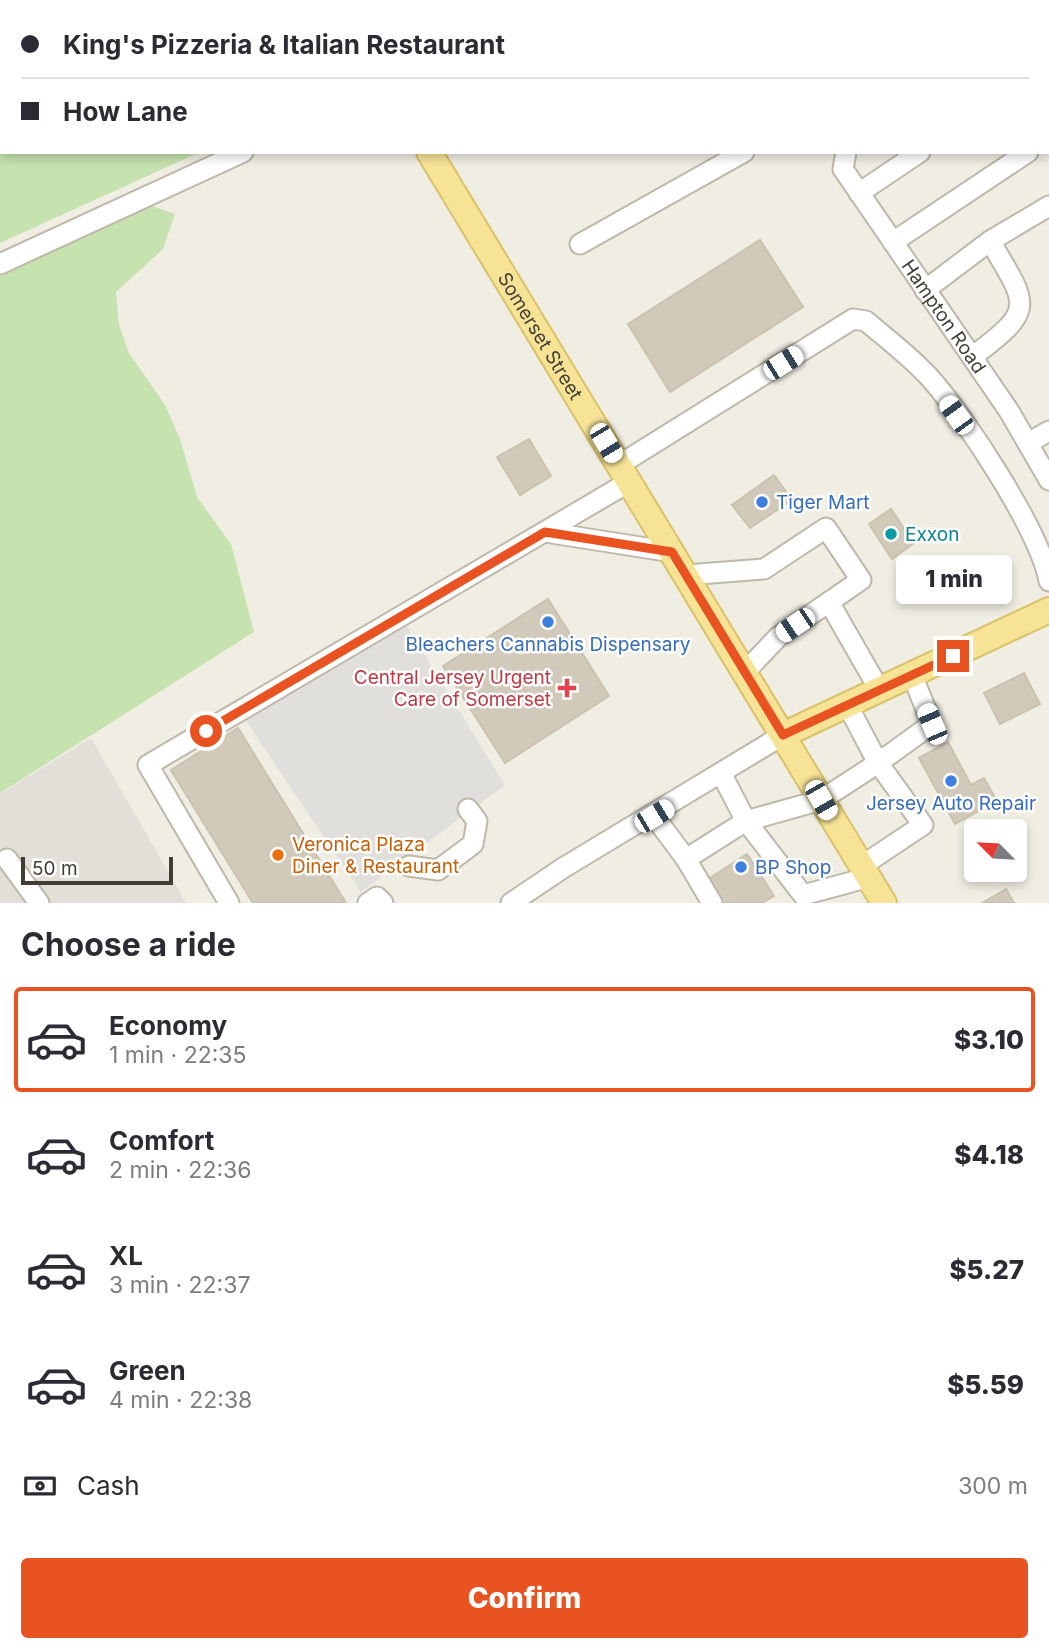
<!DOCTYPE html>
<meta charset="utf-8">
<style>
body{margin:0;font-family:Inter,sans-serif;background:#f2f2f3;color:#2b2b33;height:100vh;display:flex;flex-direction:column;font-size:26px;white-space:nowrap}
*{box-sizing:border-box;margin:0}
p{font-size:23px;color:#7c7c81}
.icon{flex:none;width:38px;height:38px;fill:none;stroke:currentColor;stroke-width:2;stroke-linecap:round;stroke-linejoin:round}
.map{position:relative;height:903px;overflow:hidden}
.details{display:flex;flex-direction:column;background:#fff;flex:1}
.details>*{flex:none}
.banner{position:absolute;left:0px;top:0px;width:1050px;height:154px;box-shadow:0 4px 10px #0003;display:grid;align-content:center;height:154px;padding:0 21px;background:#fff}
.needle{width:46px;rotate:294deg}
.tools{position:absolute;left:964px;top:819px;display:grid;gap:14px}
.tools a{display:grid;place-items:center;width:63px;height:63px;border-radius:7px;background:#fff;box-shadow:0 4px 10px #0003;font-size:35px}
.scale{position:absolute;left:21px;bottom:18px;width:152px;box-sizing:border-box;padding-left:7px;border:4px solid #413d34;border-top:0;font-size:19px;line-height:24px;white-space:nowrap;color:#413d34;-webkit-text-stroke:5px #fff;paint-order:stroke}
.end{position:absolute;width:32px;height:32px;margin:-16px;border:9px solid #e95221;background:#fff;box-shadow:0 0 0 4px #fff}
.from{border-radius:50%}
.bubble{position:absolute;height:49px;border-radius:7px;background:#fff;box-shadow:0 4px 10px #0003;font-size:23px;font-weight:800;line-height:49px;text-align:center}
.car{position:absolute;width:21px;height:42px;margin:-21px -10px;border-radius:9px;box-shadow:0 0 5px 2px #0007;background:linear-gradient(#fff 24%,#345 0 40%,#fff 0 76%,#345 0 86%,#fff 0)}
.banner b{display:flex;align-items:center;gap:24px;height:66px;font-size:26px}
.banner b+b{border-top:2px solid #e1e1e2}
.banner i{width:18px;height:18px;background:#2b2b33}
ul{padding:0;list-style:none}
li{display:flex;align-items:center;gap:21px;height:105px;margin:0 14px 10px;padding:0 7px;border:4px solid transparent;border-radius:7px}
li div{flex:1}
li b{display:block;font-size:26px}
li em{font-style:normal;font-weight:800}
li.selected{border-color:#e95221}
li>.icon{width:63px;height:63px;stroke-width:1.5}
h2{padding:0 21px;font-size:32px;line-height:84px}
.pay{display:flex;align-items:center;gap:18px;height:77px;padding:0 21px;font-size:26px}
.pay p{margin-inline-start:auto}
.primary-button{display:flex;gap:14px;margin-top:auto;padding:14px 21px}
.primary-button a{flex:1;height:80px;border-radius:7px;background:#e95221;color:#fff;font-size:28px;font-weight:800;line-height:80px;text-align:center}
.map>svg:first-child{display:block}
</style>
<div class="map">
<svg width="1049" height="903" viewBox="0 0 1049 903">
<rect width="100%" height="100%" fill="#f0ede3"/>
<path fill="#e2dfd8" d="M91,738L186,903H0V794Z"/>
<path fill="#c6e2ae" d="M0,0H302L303,2H2V152H200L0,243Z
M143,203L175,214L163,249L116,292L119,325L129,353L165,405L180,439L197,497L231,544L254,632L0,793V269Z"/>
<path fill="#e1dfdb" d="M397,610L505,785L361,892L236,706Z"/>
<path fill="#d1caba" stroke="#cbc2ae" stroke-width="2" d="M714,0H849L714,2Z
M760,240L803,307L670,392L628,324Z
M529,439L551,476L520,495L497,457Z
M774,475L792,500L750,528L732,505Z
M891,509L914,543L892,559L869,524Z
M548,599L609,696L505,763L443,666Z
M1024,673L1040,704L1000,724L984,693Z
M238,728L346,903H253L171,770Z
M948,742L971,785L984,778L997,801L955,824L919,758Z
M747,854L774,896L762,903H721L707,880Z
M1006,889L1014,903H982Z"/>
<g fill="none" stroke-linecap="round" stroke-linejoin="round">
<g stroke="#beb8aa" stroke-width="23">
<g id="minor">
<path d="M613,0L614,2"/>
<path d="M653,2V0"/>
<path d="M877,2L878,0"/>
<path d="M1048,124L1049,125"/>
<path id="s1" d="M846,152L843,169L1009,411L1049,480"/>
<path d="M859,193L920,152"/>
<path d="M990,241L1049,206"/>
<path d="M893,242L1028,152"/>
<path d="M580,244L744,152"/>
<path d="M0,264L243,152"/>
<path d="M925,290L990,241C1029,307 1036,309 972,357"/>
<path d="M1028,443L1049,431"/>
<path d="M619,465L853,319L866,321C887,339 911,357 930,378C965,417 1040,531 1049,581"/>
<path d="M545,532L672,552"/>
<path d="M686,575L764,569L826,528L861,580L778,637L745,672"/>
<path d="M829,602L880,691"/>
<path d="M848,706L878,763L932,724L912,675"/>
<path d="M654,816L686,859L746,821L722,775"/>
<path d="M7,859L39,903"/>
<path d="M686,859L712,903"/>
<path d="M409,866L438,870L473,844L477,821L468,809"/>
<path d="M860,867L923,825L878,763L821,800L746,821L803,895L866,878"/>
<path d="M229,903L148,765L629,482"/>
<path d="M368,903L377,897L383,903"/>
<path d="M511,903L563,868L783,735"/>
</g>
</g>
<g stroke="#d9c268" stroke-width="28">
<g id="major">
<path d="M335,0L336,2"/>
<path id="s2" d="M429,152L884,903"/>
<path d="M783,735L1049,610"/>
</g>
</g>
<path stroke="#bbb299" stroke-width="3.5" stroke-dasharray="3.5 3.5" stroke-linecap="butt" d="M73,2L75,0
M93,2L94,0
M128,2V0
M155,2V0"/>
<use href="#minor" stroke="#fff" stroke-width="19"/>
<use href="#major" stroke="#f6e396" stroke-width="24"/>
</g>
<g fill="none" stroke-linecap="round" stroke-linejoin="round">
<path stroke="#e95221" stroke-width="9" d="M206,731L545,532L672,552L783,735L953,656"/>
</g>
<g fill="#3f7fe0" stroke="#fff" stroke-width="2.5">
<circle cx="762" cy="502" r="7"/>
<circle cx="548" cy="622" r="7"/>
<circle cx="951" cy="781" r="7"/>
<circle cx="741" cy="867" r="7"/>
</g>
<circle fill="#0f9aa8" stroke="#fff" stroke-width="2.5" cx="891" cy="534" r="7"/>
<path fill="#e0444e" stroke="#fff" stroke-width="2.5" d="M563.5 677.5h7v7h7v7h-7v7h-7v-7h-7v-7h7z"/>
<circle fill="#e8710a" stroke="#fff" stroke-width="2.5" cx="278" cy="855" r="7"/>
<g text-anchor="middle" dominant-baseline="central" stroke-width="5" stroke-linejoin="round" paint-order="stroke">
<g font-size="19" fill="#413d34" stroke="#fff">
<text stroke="none"><textPath href="#s1" startOffset="196">Hampton Road</textPath></text>
<text stroke="none"><textPath href="#s2" startOffset="215">Somerset Street</textPath></text>
</g>
<g font-size="19" fill="#366cbe" stroke="#fff" text-anchor="start">
<text x="776" y="502">Tiger Mart</text>
<text x="548" y="644" text-anchor="middle">Bleachers Cannabis Dispensary</text>
<text x="951" y="803" text-anchor="middle">Jersey Auto Repair</text>
<text x="755" y="867">BP Shop</text>
</g>
<g font-size="19" fill="#0d838f" stroke="#fff" text-anchor="start">
<text x="905" y="534">Exxon</text>
</g>
<g font-size="19" fill="#be3a42" stroke="#fff" text-anchor="end">
<text x="551" y="677">Central Jersey Urgent<tspan x="551" dy="22">Care of Somerset</tspan></text>
</g>
<g font-size="19" fill="#c56008" stroke="#fff" text-anchor="start">
<text x="292" y="844">Veronica Plaza<tspan x="292" dy="22">Diner &amp; Restaurant</tspan></text>
</g>
</g>
</svg>
<div class="tools">
<a><svg class="needle" viewBox="-14 -14 28 28"><path d="M0-13l5 13h-10z" fill="#e53935"/><path d="M0 13l5-13h-10z" fill="#7c7c81"/></svg></a>
</div>
<div class="scale">50 m</div>
<i class="end from" style="left:206px;top:731px"></i>
<i class="end" style="left:953px;top:656px"></i>
<div class="bubble" style="left:896px;top:555px;width:116px">1 min</div>
<i class="car" style="left:783px;top:363px;rotate:58deg"></i>
<i class="car" style="left:956px;top:415px;rotate:324deg"></i>
<i class="car" style="left:606px;top:443px;rotate:149deg"></i>
<i class="car" style="left:795px;top:625px;rotate:236deg"></i>
<i class="car" style="left:932px;top:724px;rotate:337deg"></i>
<i class="car" style="left:821px;top:800px;rotate:150deg"></i>
<i class="car" style="left:654px;top:816px;rotate:59deg"></i>
<div class="banner">
<b><i class="from"></i>King's Pizzeria &amp; Italian Restaurant</b>
<b><i></i>How Lane</b>
</div>
</div>
<section class="details">
<h2>Choose a ride</h2>
<ul>
<li class="selected"><svg class="icon" aria-label="car" viewBox="0 0 24 24"><path d="M5 17H2v-5l4-1 3-4h7l3 4 3 1v5h-3M9 17h6M6 11h13"/><circle cx="7" cy="17" r="2"/><circle cx="17" cy="17" r="2"/></svg><div><b>Economy</b><p>1 min · 22:35</p></div><em>$3.10</em></li>
<li><svg class="icon" aria-label="car" viewBox="0 0 24 24"><path d="M5 17H2v-5l4-1 3-4h7l3 4 3 1v5h-3M9 17h6M6 11h13"/><circle cx="7" cy="17" r="2"/><circle cx="17" cy="17" r="2"/></svg><div><b>Comfort</b><p>2 min · 22:36</p></div><em>$4.18</em></li>
<li><svg class="icon" aria-label="car" viewBox="0 0 24 24"><path d="M5 17H2v-5l4-1 3-4h7l3 4 3 1v5h-3M9 17h6M6 11h13"/><circle cx="7" cy="17" r="2"/><circle cx="17" cy="17" r="2"/></svg><div><b>XL</b><p>3 min · 22:37</p></div><em>$5.27</em></li>
<li><svg class="icon" aria-label="car" viewBox="0 0 24 24"><path d="M5 17H2v-5l4-1 3-4h7l3 4 3 1v5h-3M9 17h6M6 11h13"/><circle cx="7" cy="17" r="2"/><circle cx="17" cy="17" r="2"/></svg><div><b>Green</b><p>4 min · 22:38</p></div><em>$5.59</em></li>
</ul>
<div class="pay"><svg class="icon" aria-label="cash" viewBox="0 0 24 24"><path d="M3 7h18v10H3z"/><circle cx="12" cy="12" r="2"/></svg>Cash<p>300 m</p></div>
<div class="primary-button"><a>Confirm</a></div>
</section>
